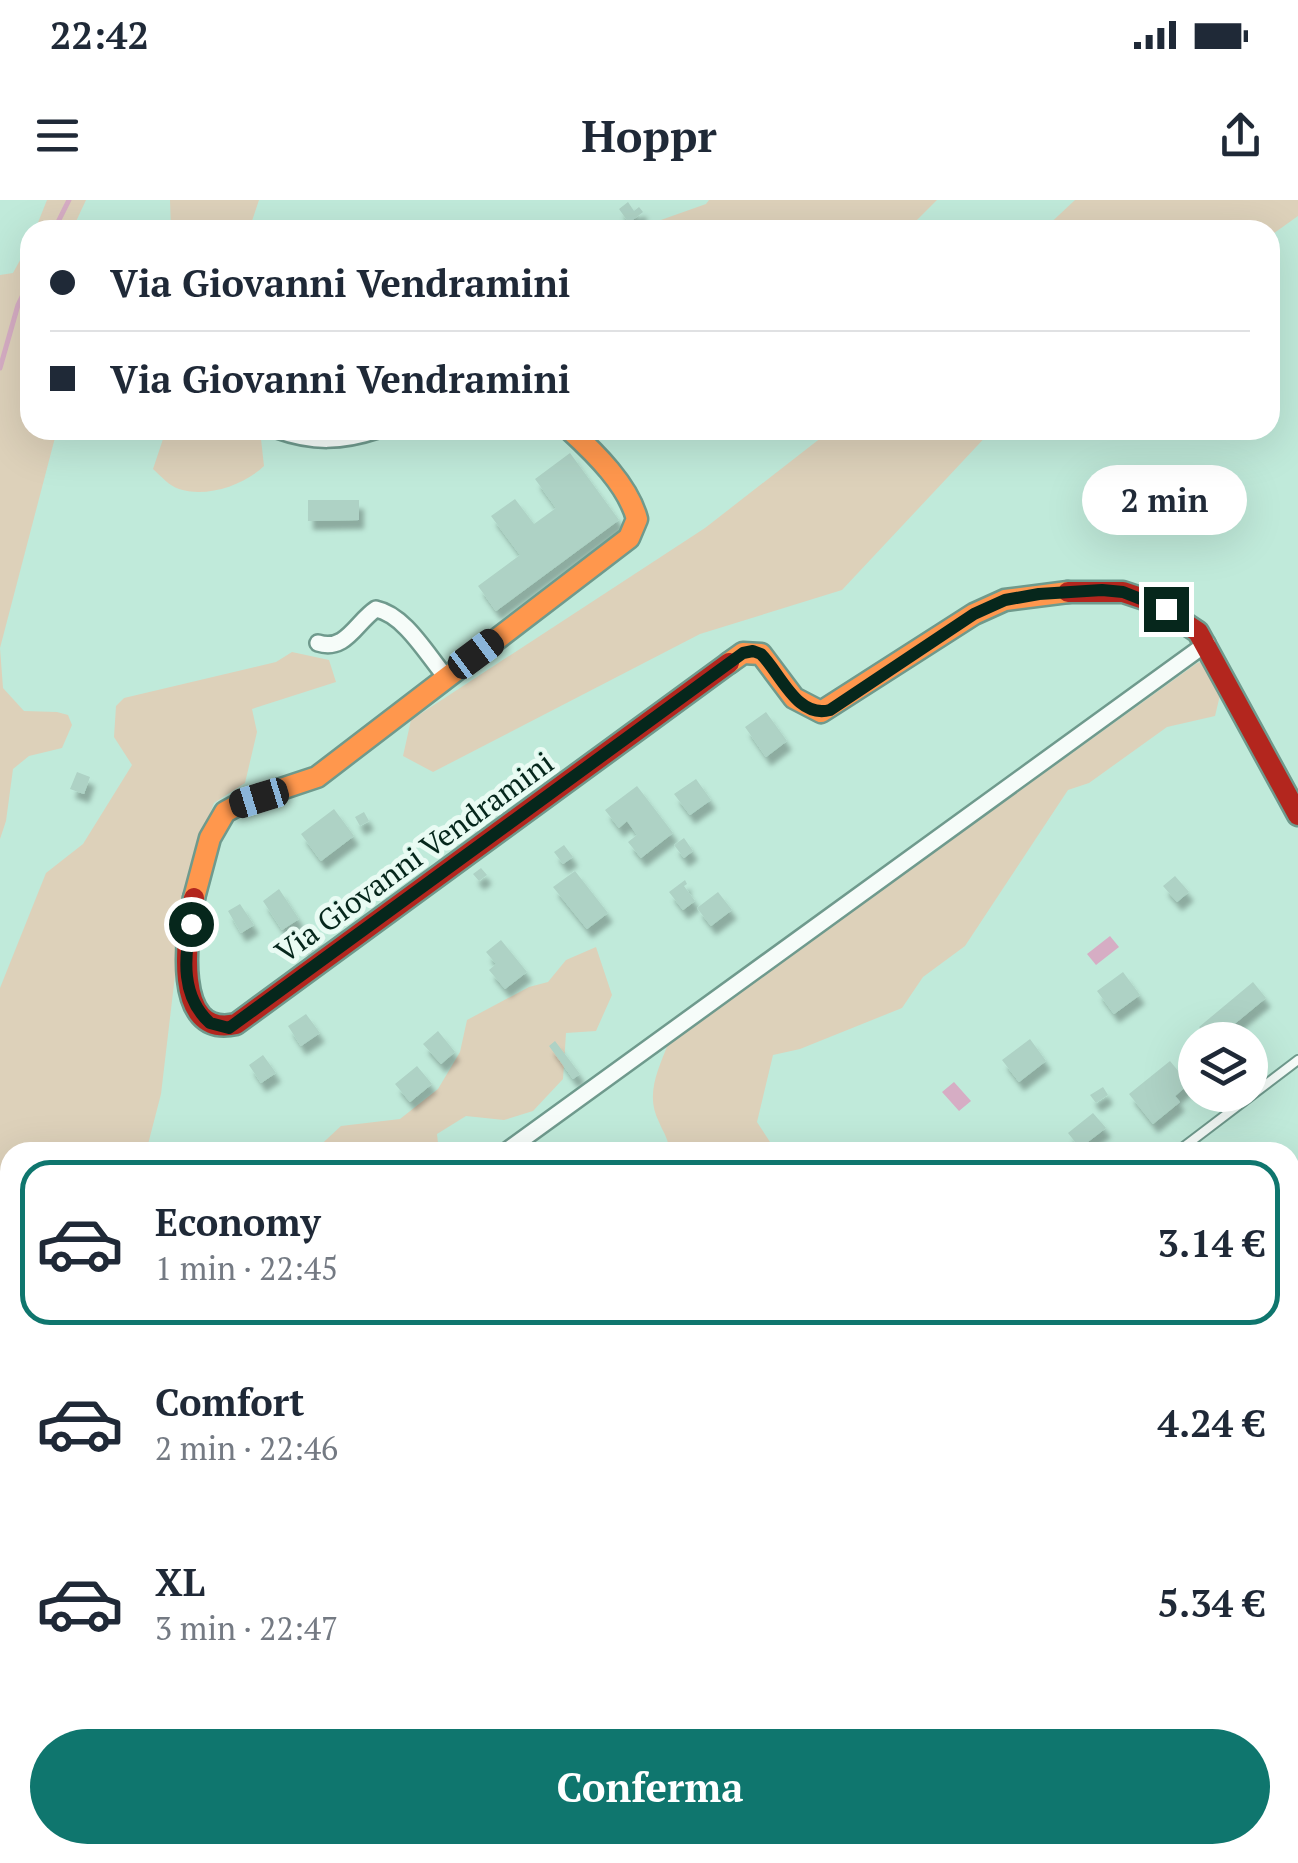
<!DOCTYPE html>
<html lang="it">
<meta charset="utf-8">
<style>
body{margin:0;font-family:"PT Serif",serif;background:#f2f2f3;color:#1f2937;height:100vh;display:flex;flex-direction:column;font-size:38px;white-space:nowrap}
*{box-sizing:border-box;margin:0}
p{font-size:32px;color:#747a83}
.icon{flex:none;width:55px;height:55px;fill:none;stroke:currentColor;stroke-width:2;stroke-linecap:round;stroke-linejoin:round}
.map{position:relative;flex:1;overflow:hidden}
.panel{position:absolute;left:0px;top:942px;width:1300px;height:722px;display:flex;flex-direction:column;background:#fff;border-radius:30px 30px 0 0;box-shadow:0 10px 40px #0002}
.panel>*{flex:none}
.banner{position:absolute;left:20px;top:20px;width:1260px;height:220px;border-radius:30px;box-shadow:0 10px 40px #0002;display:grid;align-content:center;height:220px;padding:0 30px;background:#fff}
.fabs{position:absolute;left:1178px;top:822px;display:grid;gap:20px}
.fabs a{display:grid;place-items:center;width:90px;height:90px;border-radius:50%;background:#fff;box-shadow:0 10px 40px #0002;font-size:50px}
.end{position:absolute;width:45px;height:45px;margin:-22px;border:12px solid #06271c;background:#fff;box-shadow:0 0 0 5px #fff}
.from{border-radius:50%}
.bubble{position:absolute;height:70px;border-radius:35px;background:#fff;box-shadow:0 10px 40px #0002;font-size:32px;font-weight:700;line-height:70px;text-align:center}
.car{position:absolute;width:30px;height:60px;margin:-30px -15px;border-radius:12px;box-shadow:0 0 8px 2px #0007;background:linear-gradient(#222 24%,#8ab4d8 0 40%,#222 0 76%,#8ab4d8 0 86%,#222 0)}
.banner b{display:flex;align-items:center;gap:35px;height:95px;font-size:38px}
.banner b+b{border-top:2px solid #e0e1e3}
.banner i{width:25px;height:25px;background:#1f2937}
ul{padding:18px 0 0;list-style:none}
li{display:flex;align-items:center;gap:30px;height:165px;margin:0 20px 15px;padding:0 10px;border:5px solid transparent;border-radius:30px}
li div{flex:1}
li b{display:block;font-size:38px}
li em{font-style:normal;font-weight:700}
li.current{border-color:#0f766e}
li>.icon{width:90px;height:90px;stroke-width:1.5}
.button{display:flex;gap:20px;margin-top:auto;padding:20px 30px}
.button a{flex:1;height:115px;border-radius:60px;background:#0f766e;color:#fff;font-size:40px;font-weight:700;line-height:115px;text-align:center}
.status{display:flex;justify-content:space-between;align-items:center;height:70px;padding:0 50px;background:#fff;direction:ltr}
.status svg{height:28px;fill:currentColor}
header{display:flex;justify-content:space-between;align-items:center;height:130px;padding:0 30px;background:#fff;font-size:45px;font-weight:700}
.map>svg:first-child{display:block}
</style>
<div class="status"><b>22:42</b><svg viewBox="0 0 49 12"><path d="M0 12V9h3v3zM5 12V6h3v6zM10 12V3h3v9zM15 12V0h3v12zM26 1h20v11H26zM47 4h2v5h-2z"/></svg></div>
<header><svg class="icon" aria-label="menu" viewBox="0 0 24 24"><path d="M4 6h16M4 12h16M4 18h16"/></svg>Hoppr<svg class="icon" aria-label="share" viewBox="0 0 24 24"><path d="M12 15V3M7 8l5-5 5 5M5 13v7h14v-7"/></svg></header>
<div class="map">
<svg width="1298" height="1663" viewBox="0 0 1298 1663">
<defs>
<filter id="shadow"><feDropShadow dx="5" dy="9" stdDeviation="2.5" flood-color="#0004"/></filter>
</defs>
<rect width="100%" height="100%" fill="#c0eada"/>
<path fill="#a1f1d3" d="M1290,1373L1298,1384V1568L1290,1574Z"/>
<path fill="#ddd1ba" d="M47,0H86L72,30H35Z
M170,0H259L249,30H171Z
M709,0H937L907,30H646L658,21L706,4Z
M1075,0H1298V16L1270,36V30H1043Z
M30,42V230H57L0,448L3,488L24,511L57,512L68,515L72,525L62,548L29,556L13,569L6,621L0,639V75L13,73Z
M166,230H260L264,266C244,285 207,298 179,289C169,286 161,276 153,269Z
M831,230H992L842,390L700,434L433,572L403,556L411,520L705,328Z
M292,452L329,460L336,482L252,509L257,532L245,583L214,603L197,648L176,767L161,894L146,952H10V1052L0,1028V788L46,673L83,644L132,565L114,537L116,506L124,498L276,462Z
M1208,460L1221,491L1215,516L1167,527L1089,583L1068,590L965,746L923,777L902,808L800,849L773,855L757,922L770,942L812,952H669C669,939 664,934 659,922C645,895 658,870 668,844L1197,463Z
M596,747L612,795L596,831L566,833L563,879L533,911L504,920L466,916L437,934L439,952H313L341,926L400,919L438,889L460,852L467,820L529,787L548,782L566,760Z
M10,1520V1655H53L33,1663H0V1527Z"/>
<path fill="#d6adc4" d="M1110,736L1119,747L1096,765L1087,754Z
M954,882L971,901L959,911L942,892Z"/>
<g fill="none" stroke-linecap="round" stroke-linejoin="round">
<path stroke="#d6adc4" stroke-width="5" d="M54,30L69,0
M0,168L18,105L30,80"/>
</g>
<path fill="#aed2c5" filter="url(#shadow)" d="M628,2L634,11L639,7L643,12L629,23L619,9Z
M570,253L619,320L496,411L478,386L520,355L491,316L515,299L534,324L556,308L535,279Z
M308,300H359V320L308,321Z
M766,512L787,541L766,557L745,527Z
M77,572L90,577L84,594L70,589Z
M696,579L711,600L690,615L674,594Z
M637,586L673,633L641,658L628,642L637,635L627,621L619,628L605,610Z
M334,609L354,636L321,661L301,634Z
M364,612L369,621L360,626L355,617Z
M684,638L693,651L684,658L674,645Z
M564,645L573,657L563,664L554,652Z
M481,668L487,675L479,681L473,674Z
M575,671L608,713L587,729L553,687Z
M1175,676L1189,692L1177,702L1163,686Z
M685,680L687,684L684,686L695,701L683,710L669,692Z
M279,689L299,719L282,730L263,701Z
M718,692L732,710L711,726L697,708Z
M240,704L254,725L241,733L228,711Z
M314,734L324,748L312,757L302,743Z
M501,740L527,772L505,789L489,770L496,764L486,752Z
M1123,772L1140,795L1114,814L1097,791Z
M1253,782L1266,798L1215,840H1210L1199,827Z
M306,814L320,833L301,846L288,826Z
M438,831L455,852L441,864L423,844Z
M1030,839L1046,861L1019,882L1002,860Z
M555,841L580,874L573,879L549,846Z
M263,855L276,873L261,883L249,865Z
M1170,861L1189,884L1175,896L1180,902L1153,924L1129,894Z
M417,866L432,884L410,902L395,884Z
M1103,887L1108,895L1096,903L1090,895Z
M1093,913L1106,928L1080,948L1068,933Z
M1298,1480V1495L1290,1499V1484Z"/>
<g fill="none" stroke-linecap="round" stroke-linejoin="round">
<g stroke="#6f9a8d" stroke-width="12">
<path id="lane" d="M1177,952L1298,860"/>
</g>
<g stroke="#6f9a8d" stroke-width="20">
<path id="street" d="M277,230C313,243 342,242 378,230
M318,443C346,452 356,422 376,409C405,415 427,455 446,477
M505,952L1207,443
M1026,1655L1055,1663"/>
</g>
<g stroke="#6f9a8d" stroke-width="25">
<path id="slow" d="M729,463L743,453L761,454L794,498L821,512L974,414L1005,400L1068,392
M194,698L210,638L225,612L245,601L317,577L629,338L637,319C628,285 595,253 570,230
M1290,1246L1298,1241"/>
</g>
<g stroke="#6f9a8d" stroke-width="25">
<path id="jam" d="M1068,392H1123L1153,402L1198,432L1298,615
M194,698C187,733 171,839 236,824L729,463
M650,1663L657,1655"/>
</g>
<use href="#lane" stroke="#f6fcf9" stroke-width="8"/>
<use href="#street" stroke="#f6fcf9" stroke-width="15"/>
<use href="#slow" stroke="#ff974d" stroke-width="20"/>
<use href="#jam" stroke="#b3261e" stroke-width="20"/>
</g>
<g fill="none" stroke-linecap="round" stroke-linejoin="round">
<path stroke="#06271c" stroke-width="12" d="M191,724C184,758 181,797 210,823L229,828L743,453L753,451L761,454C781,474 797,519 830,510L974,414L1005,400L1039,394L1102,390L1123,392L1166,409"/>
</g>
<g text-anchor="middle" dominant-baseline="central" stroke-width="10" stroke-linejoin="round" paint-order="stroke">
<g font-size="30" fill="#06271c" stroke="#e9fbf3">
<text transform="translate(414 657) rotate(-36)">Via Giovanni Vendramini</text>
</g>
</g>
</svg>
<div class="fabs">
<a><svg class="icon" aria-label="layers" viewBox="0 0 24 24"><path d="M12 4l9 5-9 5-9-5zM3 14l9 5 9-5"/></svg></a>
</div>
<i class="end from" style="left:191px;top:724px"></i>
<i class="end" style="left:1166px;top:409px"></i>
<div class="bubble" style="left:1082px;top:265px;width:165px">2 min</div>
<i class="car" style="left:476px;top:454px;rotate:53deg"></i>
<i class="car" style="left:259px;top:598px;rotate:253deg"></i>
<div class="banner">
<b><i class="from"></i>Via Giovanni Vendramini</b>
<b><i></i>Via Giovanni Vendramini</b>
</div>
<section class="panel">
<ul>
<li class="current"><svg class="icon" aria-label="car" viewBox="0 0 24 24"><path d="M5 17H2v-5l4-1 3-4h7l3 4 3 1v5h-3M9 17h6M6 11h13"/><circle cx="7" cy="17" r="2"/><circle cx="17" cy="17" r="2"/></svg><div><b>Economy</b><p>1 min · 22:45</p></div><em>3.14 €</em></li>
<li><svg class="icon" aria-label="car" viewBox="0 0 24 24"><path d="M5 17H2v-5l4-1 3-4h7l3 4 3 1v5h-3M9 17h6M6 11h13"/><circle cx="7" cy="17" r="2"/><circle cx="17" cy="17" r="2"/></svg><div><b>Comfort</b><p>2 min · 22:46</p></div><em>4.24 €</em></li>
<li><svg class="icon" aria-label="car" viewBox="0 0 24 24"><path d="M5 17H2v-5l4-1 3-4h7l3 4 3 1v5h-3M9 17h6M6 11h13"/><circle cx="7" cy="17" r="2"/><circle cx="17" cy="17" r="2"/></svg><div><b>XL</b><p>3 min · 22:47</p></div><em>5.34 €</em></li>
</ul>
<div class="button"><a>Conferma</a></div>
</section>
</div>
